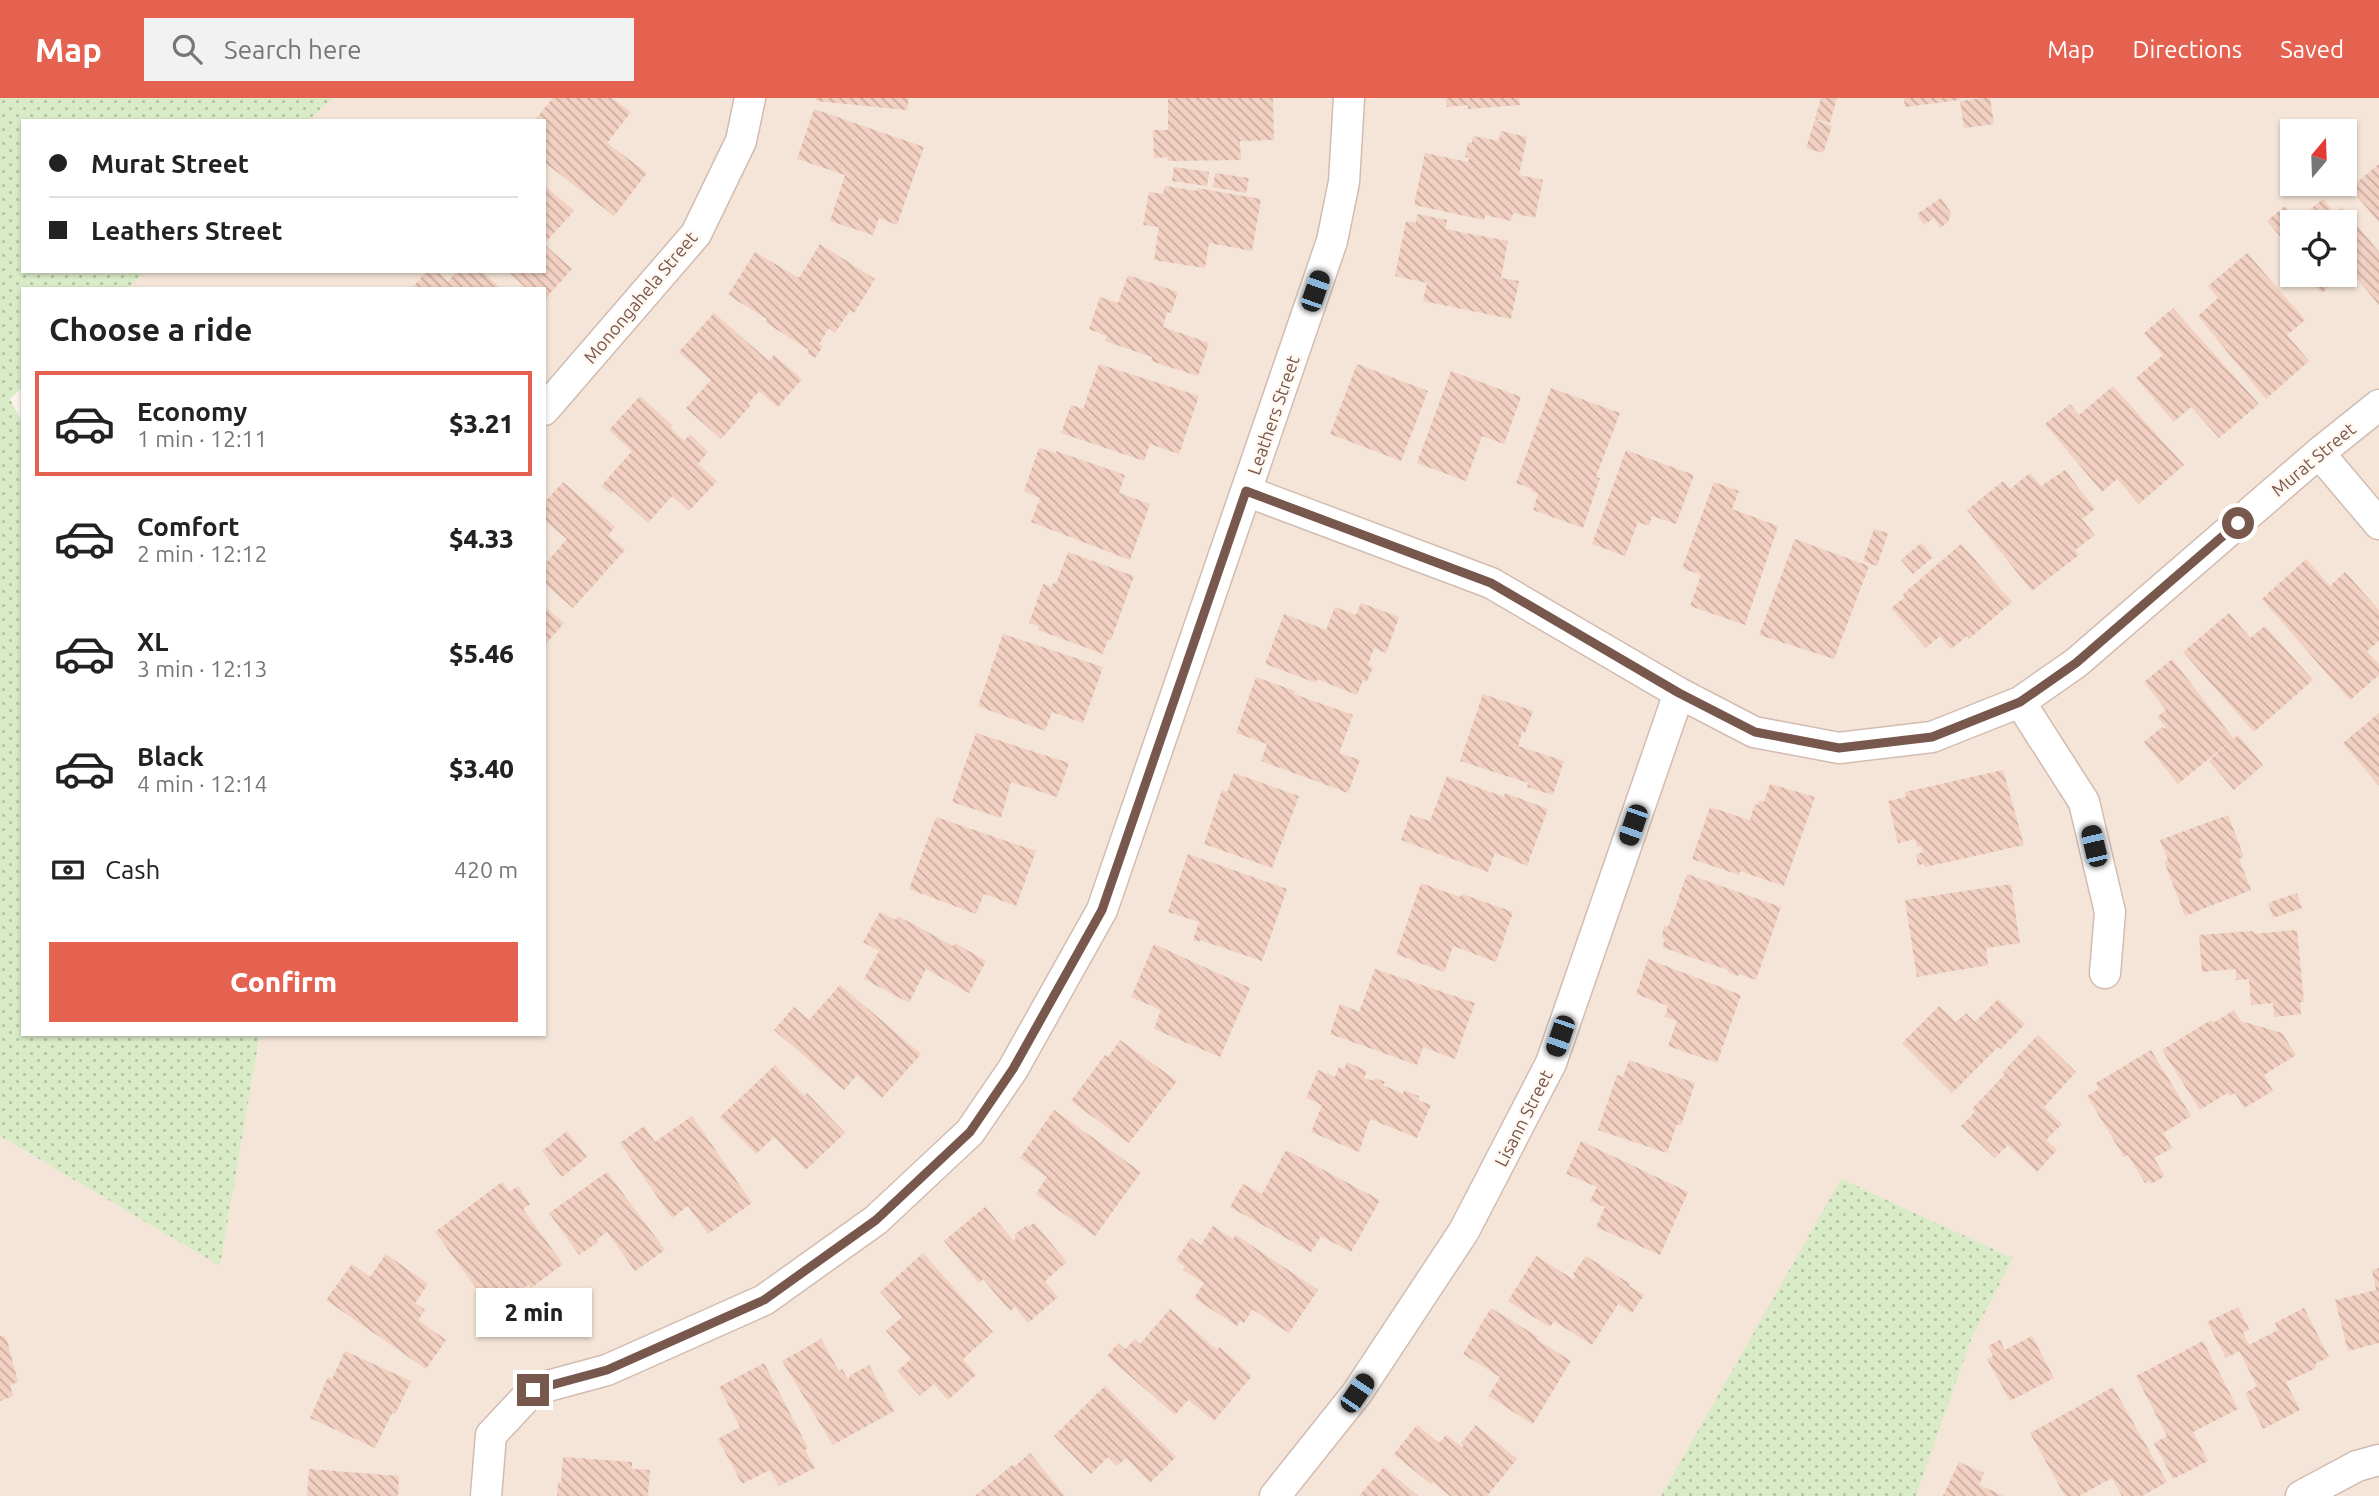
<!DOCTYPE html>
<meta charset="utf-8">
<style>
body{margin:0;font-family:Ubuntu,sans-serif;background:#f2f2f2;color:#222;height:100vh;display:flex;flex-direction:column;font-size:26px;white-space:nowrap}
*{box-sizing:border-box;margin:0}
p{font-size:23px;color:#767676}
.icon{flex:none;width:38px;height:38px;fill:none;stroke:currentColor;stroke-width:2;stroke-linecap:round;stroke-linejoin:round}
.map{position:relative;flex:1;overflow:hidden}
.details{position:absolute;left:21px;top:189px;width:525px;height:749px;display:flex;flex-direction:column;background:#fff;border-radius:0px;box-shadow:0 2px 5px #0004}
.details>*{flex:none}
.guide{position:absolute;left:21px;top:21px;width:525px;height:154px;border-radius:0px;box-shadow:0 2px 5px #0004;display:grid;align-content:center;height:154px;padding:0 28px;background:#fff}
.needle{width:46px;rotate:19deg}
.controls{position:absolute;left:2280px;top:21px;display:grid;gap:14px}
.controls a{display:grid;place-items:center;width:77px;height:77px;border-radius:0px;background:#fff;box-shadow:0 2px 5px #0004;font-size:35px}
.end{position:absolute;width:32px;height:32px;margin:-16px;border:9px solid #78574d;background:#fff;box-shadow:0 0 0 4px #fff}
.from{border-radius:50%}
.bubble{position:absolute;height:49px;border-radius:0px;background:#fff;box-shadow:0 2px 5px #0004;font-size:23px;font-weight:800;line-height:49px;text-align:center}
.car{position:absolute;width:21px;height:42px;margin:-21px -10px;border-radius:9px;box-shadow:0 0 5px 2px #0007;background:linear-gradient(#222 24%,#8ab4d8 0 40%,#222 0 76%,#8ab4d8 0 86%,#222 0)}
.guide b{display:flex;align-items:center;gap:24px;height:66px;font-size:26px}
.guide b+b{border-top:2px solid #e0e0e0}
.guide i{width:18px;height:18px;background:#222}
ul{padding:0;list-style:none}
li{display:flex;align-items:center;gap:21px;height:105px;margin:0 14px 10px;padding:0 14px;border:4px solid transparent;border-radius:0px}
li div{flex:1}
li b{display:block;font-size:26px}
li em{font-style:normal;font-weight:800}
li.on{border-color:#e56251}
li>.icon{width:63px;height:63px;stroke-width:1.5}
h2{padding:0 28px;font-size:32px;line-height:84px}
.pay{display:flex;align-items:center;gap:18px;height:77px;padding:0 28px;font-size:26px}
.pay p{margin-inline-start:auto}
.primary-button{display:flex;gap:14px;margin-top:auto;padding:14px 28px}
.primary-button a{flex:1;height:80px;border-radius:0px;background:#e56251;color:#fff;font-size:28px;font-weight:800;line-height:80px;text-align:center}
header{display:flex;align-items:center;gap:42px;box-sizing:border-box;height:98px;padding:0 35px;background:#e56251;color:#fff}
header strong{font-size:33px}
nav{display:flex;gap:38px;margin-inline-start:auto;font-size:24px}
.search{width:490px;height:63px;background:#f2f2f2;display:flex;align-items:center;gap:18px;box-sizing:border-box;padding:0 24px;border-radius:0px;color:#767676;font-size:26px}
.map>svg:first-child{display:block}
</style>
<header>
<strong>Map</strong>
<div class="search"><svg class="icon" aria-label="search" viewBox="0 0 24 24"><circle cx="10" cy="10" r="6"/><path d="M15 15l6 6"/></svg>Search here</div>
<nav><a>Map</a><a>Directions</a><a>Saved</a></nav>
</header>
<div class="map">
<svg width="2379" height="1398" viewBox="0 0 2379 1398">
<defs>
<pattern id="grass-dots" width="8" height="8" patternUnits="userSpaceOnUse" patternTransform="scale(1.75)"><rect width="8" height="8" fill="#daebc8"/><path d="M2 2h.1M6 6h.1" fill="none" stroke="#b6c1a5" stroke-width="1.8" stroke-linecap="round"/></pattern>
<pattern id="building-back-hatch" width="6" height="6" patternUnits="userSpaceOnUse" patternTransform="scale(1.75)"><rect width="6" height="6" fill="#f2d0c2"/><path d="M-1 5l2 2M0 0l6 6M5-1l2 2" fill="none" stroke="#c9aca0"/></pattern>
</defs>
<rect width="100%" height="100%" fill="#fcf3ea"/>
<path fill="#f4e5d8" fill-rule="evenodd" d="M333,0H2379V1398H0V1038L220,1168L260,936H544V191H127L146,173H544V23H308ZM2292,33H2345V86H2292ZM2292,124H2345V177H2292Z"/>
<path fill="url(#grass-dots)" d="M0,0H333L308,23H23V173H146L127,191H23V288L10,301L23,326V936H260L220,1168L0,1038Z
M1841,1081L2013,1160L1971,1241L1916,1398H1661Z"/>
<path fill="url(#building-back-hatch)" d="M553,0H612L631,14L607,45L647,75L614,118L544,64V23H534Z
M816,0H909L907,12L816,3Z
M1168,0H1273L1274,42L1240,43L1241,62L1168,63V59L1154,60L1153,32H1168Z
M1446,0H1519L1520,7L1468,11V7L1447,9Z
M1821,0H1837L1830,25L1815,21Z
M1904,0H1959L1960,2L1905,9Z
M1982,0H1990L1994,26L1964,30L1960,3Z
M814,11L924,49L897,127L879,120L873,137L830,123L845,77L797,61Z
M1815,22L1832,28L1823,55L1806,50Z
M1501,33L1527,39L1519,77L1543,82L1535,120L1513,115L1511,123L1485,117L1484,122L1414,107L1425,55L1468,64L1469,60L1465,59L1468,44L1472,45L1473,38L1499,43Z
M2379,66V124L2350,90Z
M1174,69L1209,74L1207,88L1172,83Z
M1215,75L1249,80L1246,95L1213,89Z
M544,87L574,113L544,146L572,171L544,202V191H527L510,175L512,173H544Z
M1165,88L1197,93V90L1261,101L1252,153L1209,145L1205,170L1154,162L1159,129L1143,127L1149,94L1163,96Z
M1941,100L1951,115L1948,124L1940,130L1934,120L1924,127L1917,116Z
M2323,101L2334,115L2342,109L2379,154V207L2348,170L2345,173V124H2292V160L2288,154L2291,151L2267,123L2285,108L2297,122Z
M1417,116L1447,122L1445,131L1508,143L1501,180L1519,183L1511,221L1423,203L1427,185L1395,178L1406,123L1416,125Z
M820,146L875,181L854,215L850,212L835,235L829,230L819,246L823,248L815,260L807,255L809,252L765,224L767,221L728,197L755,154L799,180Z
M2247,155L2305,222L2287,237L2309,263L2266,301L2198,218L2218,200L2208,188Z
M427,173H437L448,184L457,173H482L501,191H411Z
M1128,177L1178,194L1171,215L1167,214L1163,229L1209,245L1198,278L1151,263L1152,259L1105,243L1107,238L1089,231L1100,199L1118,205Z
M2307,177H2341L2322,195Z
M2173,210L2259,306L2219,340L2191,309L2174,324L2136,280L2163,257L2144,235Z
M714,215L769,263L774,257L802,281L778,309L759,293L748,306L750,308L721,341L686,310L711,282L679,254Z
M1099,266L1199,298L1179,356L1150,346L1144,363L1061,335L1071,307L1083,311Z
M1357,266L1428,293L1401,363L1330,336Z
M1451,273L1521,299L1504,346L1482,338L1466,383L1417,365Z
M2113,288L2184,367L2139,406L2117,381L2102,394L2045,326L2070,306L2079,317Z
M1551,290L1620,315L1596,379L1600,380L1583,430L1533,412L1538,396L1531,393L1532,391L1516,385Z
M640,298L673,328L671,330L684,343L690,336L708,354L698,366L717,383L689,413L672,398L648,425L613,393L611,396L601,388L632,353L609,332Z
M1039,350L1056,355V353L1125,377L1119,395L1150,406L1130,462L1031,424L1040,400L1024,393Z
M1626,352L1694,377L1676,426L1652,418L1649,428L1638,424L1625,458L1592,446Z
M2065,372L2095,411L2082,421L2095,437L2075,452L2079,457L2032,493L1967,412L2003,383L2010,391L2030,375L2041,388Z
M563,384L615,429L608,437L625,452L573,510L544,485V467L567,441L544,422V405Z
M1714,384L1739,393L1732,411L1778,428L1745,527L1690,508L1701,477L1682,470Z
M1874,431L1888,435L1877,468L1863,463Z
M1795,441L1869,468L1834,561L1759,537Z
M1921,445L1933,459L1913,476L1901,462Z
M1961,446L2012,504L1969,541L1967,538L1951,551L1940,538L1926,550L1891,510L1905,499L1903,496Z
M1068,454L1134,478L1111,542L1108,541L1103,556L1038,532L1039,528L1029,525L1043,486L1052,489L1053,485L1056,486Z
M2306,461L2330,488L2345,474L2379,512V543L2367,553L2379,567V577L2350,602L2262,501Z
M1361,505L1399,519L1386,555L1374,550L1368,567L1373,569L1367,584L1363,582L1357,597L1317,581L1316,585L1265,566L1284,516L1326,532L1335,509L1356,517Z
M544,508L564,525L544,548Z
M2229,515L2250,540L2265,528L2313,582L2254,634L2183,554Z
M1003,536L1103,569L1083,625L1052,614L1045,633L978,608Z
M2172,561L2234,641L2238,637L2263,667L2234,692L2209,663L2227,646L2178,686L2144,644L2162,629L2164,631L2166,629L2157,619L2166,612L2144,584Z
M1256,579L1295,593L1294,596L1353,617L1339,655L1360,662L1348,695L1261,663L1267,646L1236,635Z
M1483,596L1533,613L1525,635L1522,634L1518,648L1564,663L1553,697L1527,689L1528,685L1460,663Z
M2379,615V688L2343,645Z
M976,635L1069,665L1057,699L1011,684L1001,720L952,704Z
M2003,672L2024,747L1925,769L1924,766L1918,767L1916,756L1923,754L1921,748L1917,749L1915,741L1898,745L1888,703L1906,699L1905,694Z
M1234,675L1299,698L1272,770L1204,746L1222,692L1227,694Z
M1447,678L1504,699L1505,695L1548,711L1527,768L1495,755L1488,774L1401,742L1410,717L1430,723Z
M1770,686L1815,699L1784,788L1740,773L1739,777L1692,761L1710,709L1752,723L1750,721L1755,706L1758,707L1759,702L1764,704Z
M2228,717L2244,759L2239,761L2251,792L2185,818L2164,763L2168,762L2160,742Z
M936,719L1036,753L1016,808L984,796L976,816L909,791Z
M1188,756L1287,791L1262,863L1200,842L1199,844L1193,842L1199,824L1168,814Z
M1687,776L1781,809L1756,882L1739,876L1738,878L1727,874L1728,872L1662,849L1665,841L1661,839L1665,827L1668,829Z
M1421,785L1460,799L1462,796L1513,814L1496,864L1453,848L1444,874L1396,856Z
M2011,786L2020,845L1986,850L1988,867L1917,879L1905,802Z
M2297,795L2302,810L2273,820L2268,805Z
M880,814L896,822L898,818L953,848L955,845L986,863L969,895L926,871L909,905L864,881L879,853L863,844Z
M2297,832L2304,904H2300L2301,916L2274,919L2273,905L2251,907L2249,881L2236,882V871L2202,874L2199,837L2253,833L2254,836Z
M1154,846L1250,890L1220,959L1154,931L1161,912L1131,899Z
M1648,861L1741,897L1717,965L1668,948L1677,923L1665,919L1668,908L1636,896Z
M1375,871L1475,905L1455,961L1423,949L1417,967L1330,936L1340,906L1359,914Z
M840,887L921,956L882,1000L857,977L844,992L774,932L794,909L809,922Z
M1998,901L2025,926L2001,951L1998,949L1952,995L1902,945L1939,908L1956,924L1966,915L1975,924Z
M2234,912L2241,923L2282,935L2296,957L2264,977L2273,993L2244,1010L2235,995L2230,998L2227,995L2200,1012L2162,952L2211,922L2213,925Z
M2038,937L2076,974L2044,1009L2062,1026L2046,1042L2057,1052L2037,1074L2008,1047L1995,1060L1961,1028L1975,1014L1972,1011L2005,976L2003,974Z
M1120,942L1177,983L1129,1045L1071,1003L1105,957L1108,959Z
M2151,952L2191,1018L2163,1035L2172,1050L2154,1060L2165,1078L2151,1086L2149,1083L2145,1085L2128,1057L2124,1059L2087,998L2099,991L2096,985Z
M1629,962L1695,985L1681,1028L1677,1026L1667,1055L1598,1032L1617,977L1623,979Z
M1347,964L1367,973L1364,980L1374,983L1375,980L1385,984L1383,987L1403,996L1404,992L1419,998L1418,1002L1431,1007L1417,1040L1370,1021L1359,1054L1311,1034L1322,1007L1306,1000L1318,972L1335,979L1339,969L1344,971Z
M775,967L804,998L807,995L845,1035L806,1072L774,1039L756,1056L720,1019Z
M1054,1012L1141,1074L1095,1138L1036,1096L1047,1079L1020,1060Z
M692,1018L752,1105L708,1136L688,1108L672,1120L620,1045L644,1028L655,1044Z
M567,1033L587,1059L562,1079L542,1053Z
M1581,1043L1688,1094L1660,1157L1596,1129L1605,1109L1590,1103L1597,1089L1566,1076Z
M1286,1052L1380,1102L1351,1154L1321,1138L1311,1154L1230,1109L1243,1086L1262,1096Z
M607,1074L665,1152L635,1173L607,1134L596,1142L598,1144L579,1157L549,1115Z
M502,1084L510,1094L518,1088L530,1106L523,1111L563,1166L531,1190L528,1187L493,1213L435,1134Z
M985,1109L1014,1143L1016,1140L1014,1137L1027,1127L1028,1129L1034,1125L1067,1164L1045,1183L1058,1199L1028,1225L1015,1209L1010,1213L983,1181L979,1185L944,1143Z
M1213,1128L1233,1141L1236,1137L1318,1192L1289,1235L1250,1210L1252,1212L1244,1225L1240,1223L1237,1228L1194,1200L1204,1185L1183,1172L1185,1169L1176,1162L1191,1140L1201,1147Z
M923,1155L993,1234L963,1261L976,1277L948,1302L934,1286L920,1298L897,1273L911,1261L886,1233L902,1219L880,1194Z
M386,1156L428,1186L415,1205L425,1212L418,1222L446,1242L426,1271L326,1202L352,1166L370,1179Z
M1536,1158L1573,1181L1575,1178L1573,1176L1586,1158L1630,1186L1629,1188L1644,1197L1632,1215L1618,1206L1592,1247L1554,1223L1550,1229L1508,1203Z
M2379,1170V1245L2348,1253L2335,1202L2376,1192L2372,1172Z
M2238,1209L2249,1231L2243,1235L2249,1247L2278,1232L2275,1225L2304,1210L2329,1259L2315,1266L2316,1270L2286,1284L2300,1312L2263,1331L2245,1295L2257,1288L2239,1253L2226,1260L2207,1224Z
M1491,1210L1538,1239L1536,1241L1571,1263L1533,1326L1488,1298L1500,1279L1463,1256Z
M1170,1211L1217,1252L1220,1249L1252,1278L1214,1323L1188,1302L1175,1317L1107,1258L1118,1245L1125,1251L1135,1241L1140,1246Z
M0,1238H4L7,1242L18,1284L10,1287L13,1298L0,1303Z
M2032,1238L2054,1280L2010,1303L1987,1261L1993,1258L1988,1248L2000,1242L2005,1252Z
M821,1241L839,1273L842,1271L848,1281L850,1280L849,1278L869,1267L894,1313L833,1347L782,1263Z
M2203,1243L2238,1311L2193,1334L2208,1363L2173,1381L2154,1345L2167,1338L2136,1278Z
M345,1253L411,1283L395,1316L392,1315L375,1350L310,1320L328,1279L332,1281Z
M764,1265L808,1350L805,1352L815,1370L779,1388L770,1372L742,1386L718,1341L740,1329L719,1289Z
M1105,1288L1176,1359L1150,1385L1126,1360L1117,1368L1108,1359L1091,1376L1054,1338Z
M2113,1289L2167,1384L2142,1398H2122L2112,1380L2079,1398H2065L2030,1335Z
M1417,1327L1439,1345L1446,1337L1462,1349L1464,1347L1461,1345L1476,1327L1517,1361L1487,1398H1450L1433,1384L1432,1387L1394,1356Z
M1030,1355L1065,1398H975L1012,1367L1014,1369Z
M563,1359L632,1364V1371L650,1372L648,1398H557L558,1384L561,1385Z
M1959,1364L1984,1375L1979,1387L2004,1398H1943Z
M1384,1369L1418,1398H1359Z
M309,1371L399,1378L398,1398H307Z"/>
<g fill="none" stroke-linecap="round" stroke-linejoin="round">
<g stroke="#d2bcb1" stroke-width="33">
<path id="minor" d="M544,312L696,136L741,43L750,0
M2319,355L2379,426
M1246,393L1491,485L1679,595L1754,634L1839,650L1932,639L2020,604L2076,565L2319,355L2379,307
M2020,604L2084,704L2110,814L2105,875
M486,1398L491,1337L533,1292L607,1272L764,1202L876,1122L970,1034L1013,971L1102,812L1332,143L1344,84L1349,0
M1275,1398L1357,1295L1464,1133L1551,965L1679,595
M2301,1398L2357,1368L2379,1362"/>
</g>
<use href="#minor" stroke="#fff" stroke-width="30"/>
</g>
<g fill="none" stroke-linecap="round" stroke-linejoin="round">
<path stroke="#78574d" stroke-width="9" d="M533,1292L607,1272L764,1202L876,1122L970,1034L1013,971L1102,812L1246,393L1491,485L1679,595L1755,634L1839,650L1932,639L2020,604L2076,565L2238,425"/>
</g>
<g text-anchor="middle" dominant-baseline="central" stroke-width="5" stroke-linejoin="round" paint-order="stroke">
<g font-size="18" fill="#78574d" stroke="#fff8f1">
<text transform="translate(640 199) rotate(-50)">Monongahela Street</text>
<text transform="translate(1273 317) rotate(-71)">Leathers Street</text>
<text transform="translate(2313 361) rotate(-40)">Murat Street</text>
<text transform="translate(1523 1020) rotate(-63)">Lisann Street</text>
</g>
</g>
</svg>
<div class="controls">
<a><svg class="needle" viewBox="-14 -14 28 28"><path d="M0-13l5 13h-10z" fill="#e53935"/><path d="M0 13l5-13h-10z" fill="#767676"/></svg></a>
<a><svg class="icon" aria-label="locate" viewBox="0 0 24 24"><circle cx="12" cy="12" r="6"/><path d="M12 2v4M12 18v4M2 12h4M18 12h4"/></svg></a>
</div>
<i class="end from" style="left:2238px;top:425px"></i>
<i class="end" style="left:533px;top:1292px"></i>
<div class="bubble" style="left:476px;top:1190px;width:116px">2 min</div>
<i class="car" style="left:1315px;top:193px;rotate:19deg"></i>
<i class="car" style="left:1633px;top:727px;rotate:199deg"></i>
<i class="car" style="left:2094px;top:748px;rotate:347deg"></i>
<i class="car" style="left:1560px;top:938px;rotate:199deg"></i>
<i class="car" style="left:1357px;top:1295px;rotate:34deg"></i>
<div class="guide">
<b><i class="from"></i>Murat Street</b>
<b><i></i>Leathers Street</b>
</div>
<section class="details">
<h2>Choose a ride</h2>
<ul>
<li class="on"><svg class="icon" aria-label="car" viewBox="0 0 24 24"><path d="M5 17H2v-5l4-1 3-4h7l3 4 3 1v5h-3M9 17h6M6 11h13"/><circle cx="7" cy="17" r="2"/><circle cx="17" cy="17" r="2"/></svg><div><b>Economy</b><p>1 min · 12:11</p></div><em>$3.21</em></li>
<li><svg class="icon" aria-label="car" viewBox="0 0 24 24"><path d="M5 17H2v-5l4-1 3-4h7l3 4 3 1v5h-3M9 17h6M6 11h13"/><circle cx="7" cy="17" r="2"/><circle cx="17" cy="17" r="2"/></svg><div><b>Comfort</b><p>2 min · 12:12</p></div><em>$4.33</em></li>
<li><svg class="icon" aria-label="car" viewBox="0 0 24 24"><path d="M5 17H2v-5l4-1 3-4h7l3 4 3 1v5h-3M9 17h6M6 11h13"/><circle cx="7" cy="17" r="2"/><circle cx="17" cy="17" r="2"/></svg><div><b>XL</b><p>3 min · 12:13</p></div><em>$5.46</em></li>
<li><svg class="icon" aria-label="car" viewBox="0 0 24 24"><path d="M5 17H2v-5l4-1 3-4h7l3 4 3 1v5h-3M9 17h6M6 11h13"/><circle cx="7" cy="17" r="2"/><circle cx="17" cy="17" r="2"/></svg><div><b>Black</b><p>4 min · 12:14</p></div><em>$3.40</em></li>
</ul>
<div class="pay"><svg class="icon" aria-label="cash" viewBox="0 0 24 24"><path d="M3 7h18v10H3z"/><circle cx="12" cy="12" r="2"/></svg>Cash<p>420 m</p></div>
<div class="primary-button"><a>Confirm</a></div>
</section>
</div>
